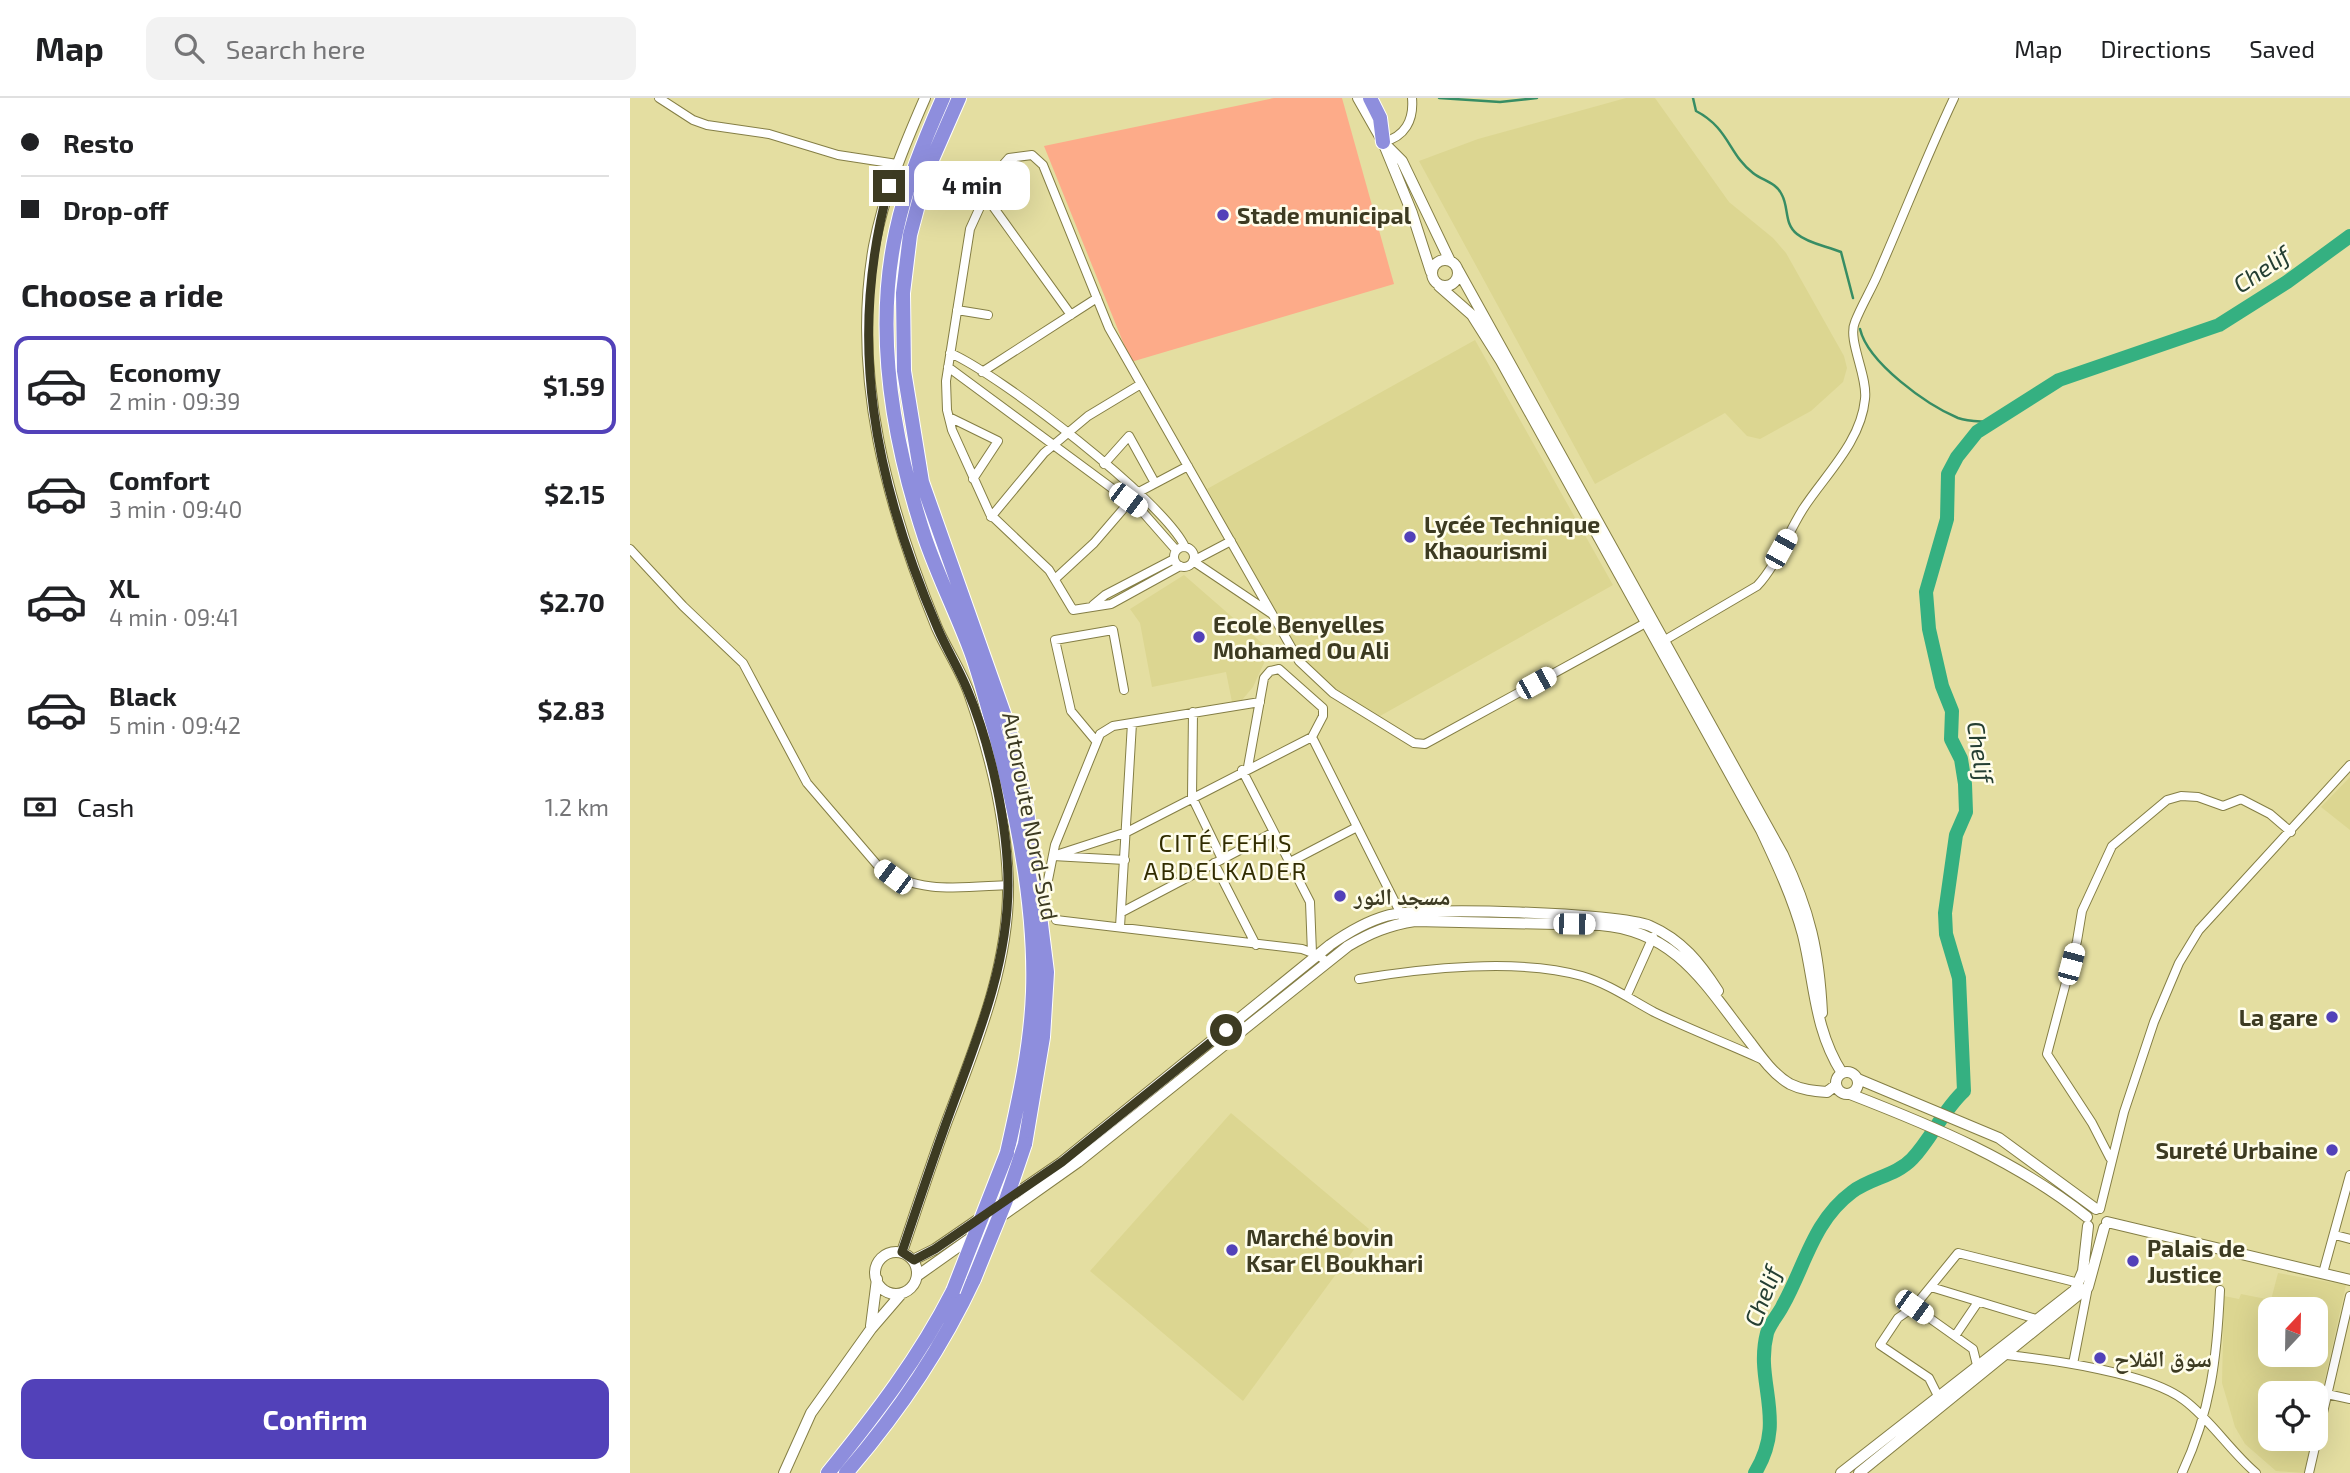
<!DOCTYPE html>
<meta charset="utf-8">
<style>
body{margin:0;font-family:"Exo 2","Noto Naskh Arabic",sans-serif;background:#f2f2f2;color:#202124;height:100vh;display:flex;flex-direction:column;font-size:26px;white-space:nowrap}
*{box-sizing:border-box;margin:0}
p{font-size:23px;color:#757577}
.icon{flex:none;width:38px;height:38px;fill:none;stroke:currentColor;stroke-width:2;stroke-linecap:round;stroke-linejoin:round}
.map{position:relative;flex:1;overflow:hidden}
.drawer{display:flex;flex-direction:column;background:#fff;width:630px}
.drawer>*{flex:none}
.hud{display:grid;align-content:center;height:154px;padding:0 21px;background:#fff}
.needle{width:46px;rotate:22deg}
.fabs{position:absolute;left:1628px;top:1199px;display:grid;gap:14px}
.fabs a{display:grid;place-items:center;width:70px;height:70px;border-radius:14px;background:#fff;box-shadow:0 7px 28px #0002;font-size:35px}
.end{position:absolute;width:32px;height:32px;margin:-16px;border:9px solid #3d3b22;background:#fff;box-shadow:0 0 0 4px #fff}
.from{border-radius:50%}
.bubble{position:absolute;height:49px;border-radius:14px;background:#fff;box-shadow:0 7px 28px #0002;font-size:23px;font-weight:700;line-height:49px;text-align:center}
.car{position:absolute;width:21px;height:42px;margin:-21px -10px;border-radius:9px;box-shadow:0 0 5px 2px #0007;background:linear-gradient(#fff 24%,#345 0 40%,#fff 0 76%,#345 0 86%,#fff 0)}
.hud b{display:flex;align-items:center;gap:24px;height:66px;font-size:26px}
.hud b+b{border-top:2px solid #e0e0e0}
.hud i{width:18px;height:18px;background:#202124}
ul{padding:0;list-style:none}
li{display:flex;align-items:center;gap:21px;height:98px;margin:0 14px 10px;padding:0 7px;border:4px solid transparent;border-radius:14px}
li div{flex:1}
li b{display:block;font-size:26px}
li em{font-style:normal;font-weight:700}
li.current{border-color:#5241b9}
li>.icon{width:63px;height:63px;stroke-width:1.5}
h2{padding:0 21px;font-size:32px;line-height:84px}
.pay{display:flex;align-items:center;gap:18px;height:77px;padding:0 21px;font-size:26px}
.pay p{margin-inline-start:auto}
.primary-button{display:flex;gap:14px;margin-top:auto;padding:14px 21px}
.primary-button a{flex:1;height:80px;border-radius:14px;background:#5241b9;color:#fff;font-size:28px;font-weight:700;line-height:80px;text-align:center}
header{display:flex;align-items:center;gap:42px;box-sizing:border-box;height:98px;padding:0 35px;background:#fff;border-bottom:2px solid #e0e0e0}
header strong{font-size:33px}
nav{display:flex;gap:38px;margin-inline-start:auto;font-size:24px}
.search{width:490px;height:63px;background:#f2f2f2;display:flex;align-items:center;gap:18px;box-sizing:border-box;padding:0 24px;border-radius:14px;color:#757577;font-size:26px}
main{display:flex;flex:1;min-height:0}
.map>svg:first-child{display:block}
</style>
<header>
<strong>Map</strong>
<div class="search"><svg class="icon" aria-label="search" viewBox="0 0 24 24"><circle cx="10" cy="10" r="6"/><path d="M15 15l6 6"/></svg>Search here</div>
<nav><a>Map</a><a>Directions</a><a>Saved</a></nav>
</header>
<main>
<section class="drawer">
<div class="hud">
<b><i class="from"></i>Resto</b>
<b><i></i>Drop-off</b>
</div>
<h2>Choose a ride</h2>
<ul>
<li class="current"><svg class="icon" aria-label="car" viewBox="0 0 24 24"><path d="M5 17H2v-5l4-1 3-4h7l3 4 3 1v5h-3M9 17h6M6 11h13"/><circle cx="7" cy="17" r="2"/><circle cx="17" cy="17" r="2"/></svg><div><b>Economy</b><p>2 min · 09:39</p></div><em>$1.59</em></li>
<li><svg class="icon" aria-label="car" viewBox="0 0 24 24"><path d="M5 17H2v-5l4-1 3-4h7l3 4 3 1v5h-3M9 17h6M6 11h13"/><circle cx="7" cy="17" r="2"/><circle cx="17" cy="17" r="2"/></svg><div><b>Comfort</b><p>3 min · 09:40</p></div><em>$2.15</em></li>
<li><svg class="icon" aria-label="car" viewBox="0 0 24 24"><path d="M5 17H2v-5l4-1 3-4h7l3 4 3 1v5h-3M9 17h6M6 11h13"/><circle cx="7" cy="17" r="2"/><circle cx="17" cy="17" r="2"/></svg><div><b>XL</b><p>4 min · 09:41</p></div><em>$2.70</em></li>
<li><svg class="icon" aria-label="car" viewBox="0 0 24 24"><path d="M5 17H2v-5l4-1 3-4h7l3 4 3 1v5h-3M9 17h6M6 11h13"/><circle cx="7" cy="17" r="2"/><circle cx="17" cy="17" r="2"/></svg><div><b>Black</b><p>5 min · 09:42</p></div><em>$2.83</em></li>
</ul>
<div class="pay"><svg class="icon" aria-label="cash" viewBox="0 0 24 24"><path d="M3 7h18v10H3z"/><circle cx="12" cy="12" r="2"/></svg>Cash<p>1.2 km</p></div>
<div class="primary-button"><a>Confirm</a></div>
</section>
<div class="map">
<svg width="1720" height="1375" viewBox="0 0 1720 1375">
<rect width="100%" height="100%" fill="#e4dea1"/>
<path fill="#dcd691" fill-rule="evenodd" d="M996,0H1025L1099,104L1143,140L1156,155L1214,258L1217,270L1213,284L1181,313L1130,341L1117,338L1095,315L965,386L789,63L848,41Z
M845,242L983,487L750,618L678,574L577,391Z
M554,477L640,552L623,589L612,602L602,604L596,574L522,589L510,525L500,511Z
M1720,679V732L1691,709Z
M601,1015L739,1131L613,1303L460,1173Z
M1648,1175L1716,1187L1685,1325V1295H1640V1340L1682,1341L1674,1375L1646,1373L1615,1346L1605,1329L1592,1285L1594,1198L1609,1201L1611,1196L1641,1202ZM1640,1211H1685V1256H1640Z"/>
<path fill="#fdab89" d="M644,0H712L764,186L501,264L414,48Z"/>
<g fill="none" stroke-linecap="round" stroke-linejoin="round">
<path stroke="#378d64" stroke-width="2.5" d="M809,0L870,4L907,0
M1063,0L1066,13C1099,30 1099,57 1123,75C1133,83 1146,84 1152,97C1159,110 1154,126 1167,136C1179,146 1197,148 1211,154L1223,200
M1230,231C1238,265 1297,307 1328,320C1339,324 1349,323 1360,324"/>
<path stroke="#35b081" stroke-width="14" d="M1125,1375C1158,1321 1124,1285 1137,1235C1140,1225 1149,1216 1153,1207C1175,1168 1183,1123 1222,1094C1240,1080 1266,1078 1282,1061C1302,1040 1313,1012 1334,993L1329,880L1316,836L1315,815L1326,737L1336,714L1335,686L1331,661L1321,641L1322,613L1312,588L1299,531L1296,494L1317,421L1318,376L1327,359L1347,334L1429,282L1589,227L1657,184L1720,138"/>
<g stroke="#847e45" stroke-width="10">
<path id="street" d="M29,0L63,22L77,27L139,36L208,57L267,66
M753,44C775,39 784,22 782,0
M354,96L441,217
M327,212L358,217
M320,255C369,276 534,403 555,449
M318,269L510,411L546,452
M352,274L467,200
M319,319L368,343L343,381
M474,366L499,338L525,385
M361,419L414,355L458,318L511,286
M544 459a10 10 0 1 1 20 0a10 10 0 1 1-20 0Z
M0,451L53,508L113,565L177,685L249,769C287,797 333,789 378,787
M563,463L642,516
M563,463L601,443
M550,468L481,506L443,512L419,472L360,416L322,332L317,312L316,283L340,131L365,76L379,60L402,57L413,67L479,230L669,563L703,595L784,645L795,646L1021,522
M425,481L464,445L507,395L558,368
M463,507L475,497L544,461
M1035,542L1127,488C1147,467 1157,436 1173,411C1195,377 1231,344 1235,301C1238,278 1217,242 1225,224C1232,206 1243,189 1250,171C1275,114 1297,57 1324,0
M563,614L562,699L592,761
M466,643L441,613L425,542L483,532L494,592
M618,669L634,580L640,573L649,571L693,610V618L682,639L773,820
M612,672L680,804L682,855
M495,762L423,758L497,734L682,639
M660,764L727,729
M584,765L626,847
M418,782L425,747L470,636L483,628L630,604
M492,814L644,734
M426,822L672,851L688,857L697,864
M490,829L502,625
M729,881C794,870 889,860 952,878C979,886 1000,901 1024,914C1059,931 1096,945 1131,961
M997,897L1023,839
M1480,1060L1462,1025L1417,956L1447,843L1452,813L1482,748L1537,702L1551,698L1568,699L1593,708L1611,701L1640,716L1661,734
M1470,1111L1494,1014L1524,924L1549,865L1569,832L1720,667
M1705,1137L1720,1141
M1693,1175L1720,1077
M1301,1189L1406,1221
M1284,1209L1343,1251L1347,1267
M1325,1238L1348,1204
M1377,1257C1422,1262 1519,1275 1554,1302C1581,1322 1600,1353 1626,1375
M1443,1266L1458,1189
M1697,1296L1720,1301
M1308,1298L1299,1280L1250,1247L1268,1220L1284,1209L1328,1155L1449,1185
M1552,1375C1581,1313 1587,1259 1590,1192
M1679,1375L1720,1198"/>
</g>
<g stroke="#847e45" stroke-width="12">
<path id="secondary" d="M728,0L753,44L782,115L801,174
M753,44L772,63L820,163
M802 175a13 13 0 1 1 26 0a13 13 0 1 1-26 0Z
M828,172L1153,757C1180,813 1189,854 1192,915
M809,188L842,217L871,263L1131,732C1147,766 1163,800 1173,837C1185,886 1184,931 1212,975
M1206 985a11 11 0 1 1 22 0a11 11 0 1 1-22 0Z
M1228,981L1369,1040L1466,1111
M1220,996C1305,1029 1385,1062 1457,1119
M1477,1124L1720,1182
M245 1175a21 21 0 1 1 42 0a21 21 0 1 1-42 0Z
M272,1154C287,1110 301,1066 317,1023C346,947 380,866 378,784C376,721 360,655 339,595C331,573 317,552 307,530C258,410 221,278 244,148C254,96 274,48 295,0
M283,1162L305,1151L432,1064L700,847C717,835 735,824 756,818C789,808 990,815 1020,828C1052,842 1070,865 1088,893
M287,1178L448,1064L718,848C740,835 759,827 785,823L970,827C1047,833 1076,888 1120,944C1131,959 1144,977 1160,986C1172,992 1184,993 1197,994L1206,987
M241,1228L247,1181
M154,1375L181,1315L241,1231L272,1195
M1211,1375L1445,1192L1453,1173L1458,1128
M1229,1375L1458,1189L1474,1130"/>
</g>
<g stroke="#fff" stroke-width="16">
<path id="highway" d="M313,0C294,43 276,87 266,134C244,235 263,343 295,440C308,478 326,514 340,551C350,577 356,604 364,630C386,711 406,810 403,894C401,949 389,1002 377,1055
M329,0L297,73L280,137L273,195L274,273L292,384L379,630L396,705L417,874L413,939L395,1046
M740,0L750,20L753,44
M198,1375C245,1317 289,1260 323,1193
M216,1375C268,1315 311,1252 344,1181"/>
</g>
<use href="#street" stroke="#fff" stroke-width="8"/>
<use href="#secondary" stroke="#fff" stroke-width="10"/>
<use href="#highway" stroke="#8e8edd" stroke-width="14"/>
<g stroke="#fff" stroke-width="16" stroke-linecap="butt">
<path id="highway-bridge" d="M344,1181L376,1102L395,1046
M323,1193L377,1055"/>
</g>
<use href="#highway-bridge" stroke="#8e8edd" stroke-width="14"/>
</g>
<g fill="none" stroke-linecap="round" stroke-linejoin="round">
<path stroke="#3d3b22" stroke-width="9" d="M259,88C216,244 245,385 308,531C317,552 329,571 337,591C361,647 378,727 378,787C378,872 343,950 315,1028C300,1070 286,1112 272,1154L284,1162L305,1151L432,1064L596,932"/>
</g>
<g fill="#5241b9" stroke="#fffdeb" stroke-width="2.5">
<circle cx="593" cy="117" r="7"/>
<circle cx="780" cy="439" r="7"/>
<circle cx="569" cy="539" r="7"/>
<circle cx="710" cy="798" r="7"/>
<circle cx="1702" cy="919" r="7"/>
<circle cx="1702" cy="1052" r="7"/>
<circle cx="602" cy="1152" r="7"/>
<circle cx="1503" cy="1163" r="7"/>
<circle cx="1470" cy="1260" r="7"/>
</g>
<g text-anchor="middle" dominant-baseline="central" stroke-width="5" stroke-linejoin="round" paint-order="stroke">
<g font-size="23" font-weight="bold" fill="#3d3b22" stroke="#fffdeb" text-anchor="start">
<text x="607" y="117">Stade municipal</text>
<text x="794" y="426">Lycée Technique<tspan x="794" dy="26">Khaourismi</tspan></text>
<text x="583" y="526">Ecole Benyelles<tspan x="583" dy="26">Mohamed Ou Ali</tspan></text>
<text x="724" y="798">مسجد النور</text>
<text x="1688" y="919" text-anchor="end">La gare</text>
<text x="1688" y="1052" text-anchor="end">Sureté Urbaine</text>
<text x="616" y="1139">Marché bovin<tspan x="616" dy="26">Ksar El Boukhari</tspan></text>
<text x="1517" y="1150">Palais de<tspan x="1517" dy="26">Justice</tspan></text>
<text x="1484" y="1260">سوق الفلاح</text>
</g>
<g font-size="23" fill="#3d3b22" stroke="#fffdeb">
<text transform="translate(401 718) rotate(79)">Autoroute Nord-Sud</text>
</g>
<g font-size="24" font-style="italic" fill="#253f33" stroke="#fffdeb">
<text transform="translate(1631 171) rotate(-34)">Chelif</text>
<text transform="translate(1351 654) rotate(81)">Chelif</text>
<text transform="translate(1132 1198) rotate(-69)">Chelif</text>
</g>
<g font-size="24" letter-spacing="2" fill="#312c00" stroke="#fffdeb">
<text x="596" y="744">CITÉ FEHIS<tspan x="596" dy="28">ABDELKADER</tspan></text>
</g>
</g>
</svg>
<div class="fabs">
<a><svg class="needle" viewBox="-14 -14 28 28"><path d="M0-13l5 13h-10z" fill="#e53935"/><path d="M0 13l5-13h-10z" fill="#757577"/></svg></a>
<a><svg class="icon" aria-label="locate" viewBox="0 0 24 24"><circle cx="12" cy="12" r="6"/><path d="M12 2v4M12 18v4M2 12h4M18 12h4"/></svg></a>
</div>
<i class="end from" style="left:596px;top:932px"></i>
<i class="end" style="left:259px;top:88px"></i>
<div class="bubble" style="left:284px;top:63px;width:116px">4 min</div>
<i class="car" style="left:498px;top:402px;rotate:127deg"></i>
<i class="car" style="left:1151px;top:451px;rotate:29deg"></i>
<i class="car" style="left:906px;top:585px;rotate:61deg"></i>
<i class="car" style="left:263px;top:779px;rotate:307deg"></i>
<i class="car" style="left:944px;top:826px;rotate:91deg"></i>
<i class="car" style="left:1441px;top:866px;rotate:15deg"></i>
<i class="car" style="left:1284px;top:1209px;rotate:126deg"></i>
</div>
</main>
